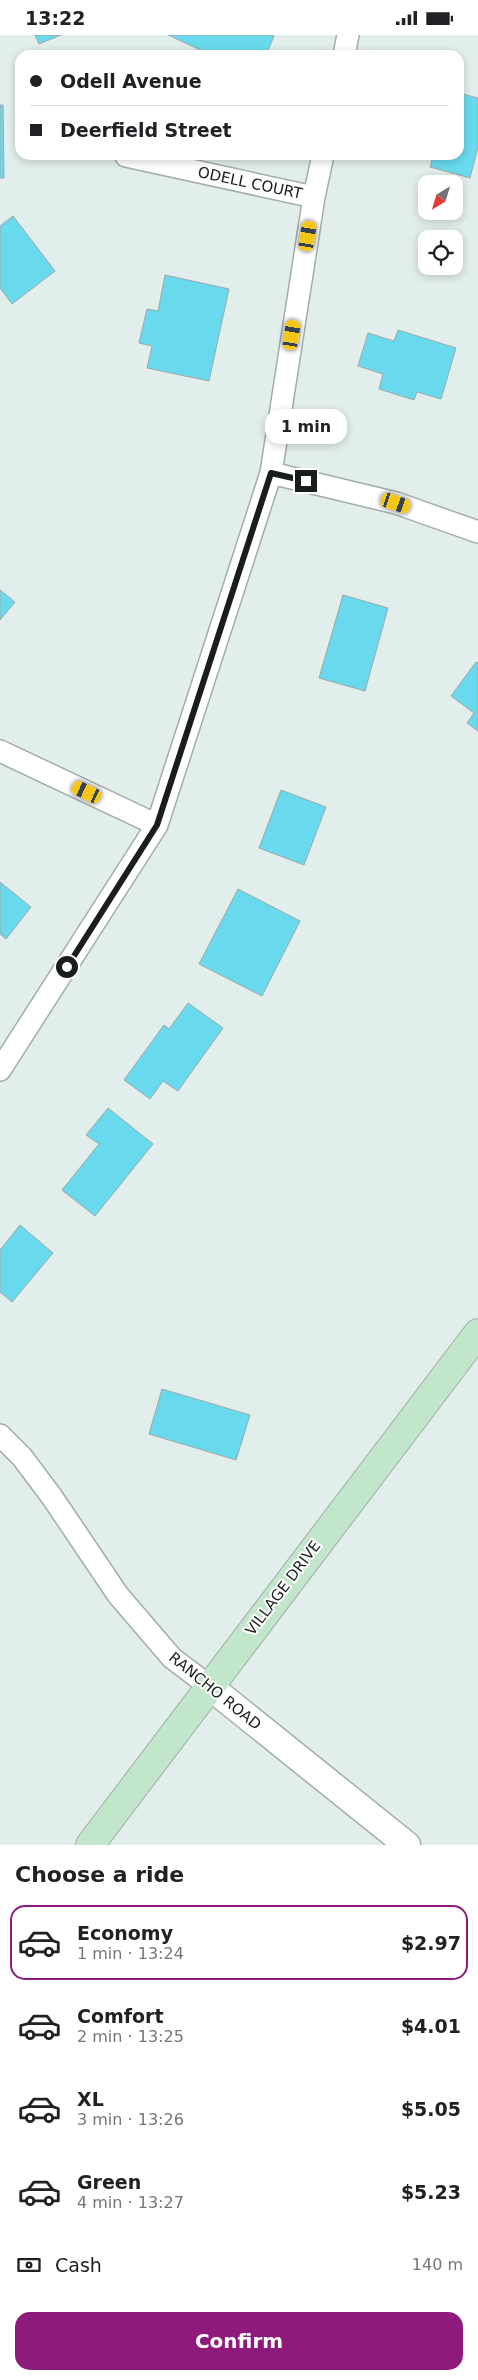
<!DOCTYPE html>
<meta charset="utf-8">
<style>
body{margin:0;font-family:"DejaVu Sans",sans-serif;background:#f6f6f6;color:#202124;height:100vh;display:flex;flex-direction:column;font-size:19px;white-space:nowrap}
*{box-sizing:border-box;margin:0}
p{font-size:16px;color:#757577}
.icon{flex:none;width:28px;height:28px;fill:none;stroke:currentColor;stroke-width:2;stroke-linecap:round;stroke-linejoin:round}
.map{position:relative;height:1810px;overflow:hidden}
.side{display:flex;flex-direction:column;background:#fff;flex:1}
.side>*{flex:none}
.hud{position:absolute;left:15px;top:15px;width:449px;height:110px;border-radius:15px;box-shadow:0 2px 8px #0003;display:grid;align-content:center;height:110px;padding:0 15px;background:#fff}
.needle{width:32px;rotate:218deg}
.buttons{position:absolute;left:418px;top:140px;display:grid;gap:10px}
.buttons a{display:grid;place-items:center;width:45px;height:45px;border-radius:10px;background:#fff;box-shadow:0 2px 8px #0003;font-size:25px}
.end{position:absolute;width:22px;height:22px;margin:-11px;border:6px solid #191e1d;background:#fff;box-shadow:0 0 0 2px #fff}
.from{border-radius:50%}
.bubble{position:absolute;height:35px;border-radius:15px;background:#fff;box-shadow:0 2px 8px #0003;font-size:16px;font-weight:700;line-height:35px;text-align:center}
.car{position:absolute;width:15px;height:30px;margin:-15px -8px;border-radius:6px;box-shadow:0 0 4px 1px #0007;background:linear-gradient(#f5c518 24%,#345 0 40%,#f5c518 0 76%,#345 0 86%,#f5c518 0)}
.hud b{display:flex;align-items:center;gap:18px;height:48px;font-size:19px}
.hud b+b{border-top:1px solid #e0e0e0}
.hud i{width:12px;height:12px;background:#202124}
ul{padding:0;list-style:none}
li{display:flex;align-items:center;gap:15px;height:75px;margin:0 10px 8px;padding:0 5px;border:2px solid transparent;border-radius:15px}
li div{flex:1}
li b{display:block;font-size:19px}
li em{font-style:normal;font-weight:700}
li.selected{border-color:#8e1b7b}
li>.icon{width:45px;height:45px;stroke-width:1.5}
h2{padding:0 15px;font-size:22px;line-height:60px}
.pay{display:flex;align-items:center;gap:12px;height:55px;padding:0 15px;font-size:19px}
.pay p{margin-inline-start:auto}
.primary-button{display:flex;gap:10px;margin-top:auto;padding:10px 15px}
.primary-button a{flex:1;height:58px;border-radius:15px;background:#8e1b7b;color:#fff;font-size:20px;font-weight:700;line-height:58px;text-align:center}
.status{display:flex;justify-content:space-between;align-items:center;height:35px;padding:0 25px;background:#fff;direction:ltr}
.status svg{height:14px;fill:currentColor}
.map>svg:first-child{display:block}
</style>
<div class="status"><b>13:22</b><svg viewBox="0 0 49 12"><path d="M0 12V9h3v3zM5 12V6h3v6zM10 12V3h3v9zM15 12V0h3v12zM26 1h20v11H26zM47 4h2v5h-2z"/></svg></div>
<div class="map">
<svg width="478" height="1810" viewBox="0 0 478 1810">
<rect width="100%" height="100%" fill="#e2eeeb"/>
<path fill="#69daed" stroke="#9da8aa" d="M35,0H61L39,9Z
M168,0H271L274,1L266,20H211Z
M459,58L478,63V112L470,143L430,132L433,121L429,120H459Z
M0,70H3L4,143H0Z
M13,181L55,236L12,269L0,253V191Z
M165,240L229,254L209,346L147,333L152,311L139,308L147,274L158,276Z
M398,295L456,313L441,364L417,357L414,365L379,354L383,339L358,331L368,298L394,306Z
M0,555L15,567L0,585Z
M343,560L388,573L365,656L319,643Z
M476,627L478,628V696L467,688L474,678L451,661Z
M281,755L326,772L304,830L259,813Z
M0,847L31,872L6,904L0,899Z
M238,854L300,886L262,961L199,929Z
M188,968L223,993L178,1056L163,1046L150,1064L124,1045L164,990L169,994Z
M108,1073L153,1109L95,1181L62,1155L99,1109L86,1100Z
M20,1190L53,1218L12,1267L0,1257V1215Z
M162,1354L250,1380L236,1425L149,1399Z"/>
<g fill="none" stroke-linecap="round" stroke-linejoin="round">
<g stroke="#a2adaa" stroke-width="24">
<path id="minor" d="M344,20L348,0
M126,121L314,162
M271,438L396,468L478,497
M0,716L157,790
M0,1035L157,790L271,438L314,162L323,120
M0,1400L22,1422L52,1462L118,1560L172,1623L209,1651"/>
</g>
<g stroke="#a2adaa" stroke-width="29">
<path id="tertiary" d="M209,1651L407,1810"/>
</g>
<g stroke="#a2adaa" stroke-width="30">
<path id="secondary" d="M90,1810L478,1298"/>
</g>
<use href="#minor" stroke="#fff" stroke-width="21"/>
<use href="#tertiary" stroke="#fff" stroke-width="26"/>
<use href="#secondary" stroke="#c2e6ca" stroke-width="28"/>
</g>
<g fill="none" stroke-linecap="round" stroke-linejoin="round">
<path stroke="#191e1d" stroke-width="6" d="M67,932L157,790L271,438L306,446"/>
</g>
<g text-anchor="middle" dominant-baseline="central" stroke-width="4" stroke-linejoin="round" paint-order="stroke">
<g font-size="15" fill="#191e1d" stroke="#fff">
<text transform="translate(250 148) rotate(12)">ODELL COURT</text>
<text transform="translate(283 1553) rotate(-53)">VILLAGE DRIVE</text>
<text transform="translate(215 1656) rotate(39)">RANCHO ROAD</text>
</g>
</g>
</svg>
<div class="buttons">
<a><svg class="needle" viewBox="-14 -14 28 28"><path d="M0-13l5 13h-10z" fill="#e53935"/><path d="M0 13l5-13h-10z" fill="#757577"/></svg></a>
<a><svg class="icon" aria-label="locate" viewBox="0 0 24 24"><circle cx="12" cy="12" r="6"/><path d="M12 2v4M12 18v4M2 12h4M18 12h4"/></svg></a>
</div>
<i class="end from" style="left:67px;top:932px"></i>
<i class="end" style="left:306px;top:446px"></i>
<div class="bubble" style="left:265px;top:374px;width:82px">1 min</div>
<i class="car" style="left:308px;top:201px;rotate:9deg"></i>
<i class="car" style="left:292px;top:300px;rotate:9deg"></i>
<i class="car" style="left:396px;top:468px;rotate:109deg"></i>
<i class="car" style="left:87px;top:757px;rotate:295deg"></i>
<div class="hud">
<b><i class="from"></i>Odell Avenue</b>
<b><i></i>Deerfield Street</b>
</div>
</div>
<section class="side">
<h2>Choose a ride</h2>
<ul>
<li class="selected"><svg class="icon" aria-label="car" viewBox="0 0 24 24"><path d="M5 17H2v-5l4-1 3-4h7l3 4 3 1v5h-3M9 17h6M6 11h13"/><circle cx="7" cy="17" r="2"/><circle cx="17" cy="17" r="2"/></svg><div><b>Economy</b><p>1 min · 13:24</p></div><em>$2.97</em></li>
<li><svg class="icon" aria-label="car" viewBox="0 0 24 24"><path d="M5 17H2v-5l4-1 3-4h7l3 4 3 1v5h-3M9 17h6M6 11h13"/><circle cx="7" cy="17" r="2"/><circle cx="17" cy="17" r="2"/></svg><div><b>Comfort</b><p>2 min · 13:25</p></div><em>$4.01</em></li>
<li><svg class="icon" aria-label="car" viewBox="0 0 24 24"><path d="M5 17H2v-5l4-1 3-4h7l3 4 3 1v5h-3M9 17h6M6 11h13"/><circle cx="7" cy="17" r="2"/><circle cx="17" cy="17" r="2"/></svg><div><b>XL</b><p>3 min · 13:26</p></div><em>$5.05</em></li>
<li><svg class="icon" aria-label="car" viewBox="0 0 24 24"><path d="M5 17H2v-5l4-1 3-4h7l3 4 3 1v5h-3M9 17h6M6 11h13"/><circle cx="7" cy="17" r="2"/><circle cx="17" cy="17" r="2"/></svg><div><b>Green</b><p>4 min · 13:27</p></div><em>$5.23</em></li>
</ul>
<div class="pay"><svg class="icon" aria-label="cash" viewBox="0 0 24 24"><path d="M3 7h18v10H3z"/><circle cx="12" cy="12" r="2"/></svg>Cash<p>140 m</p></div>
<div class="primary-button"><a>Confirm</a></div>
</section>
